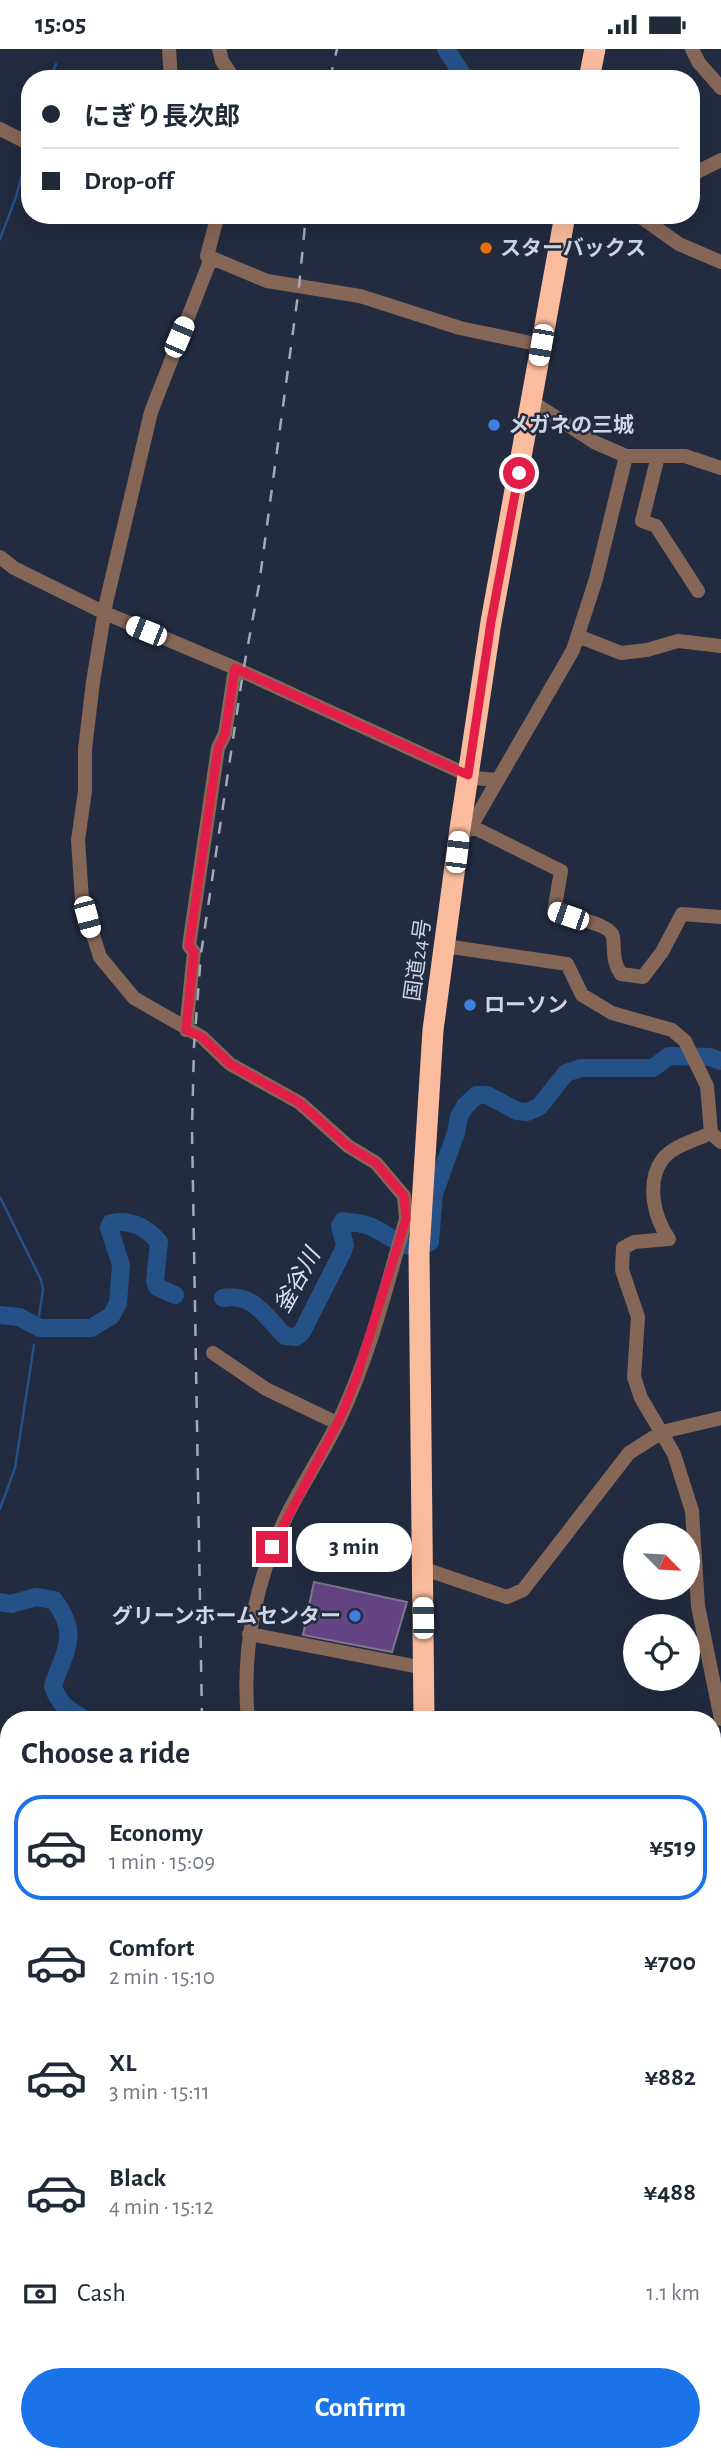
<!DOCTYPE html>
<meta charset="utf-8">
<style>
body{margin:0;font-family:"Alegreya Sans","Noto Sans JP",sans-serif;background:#f6f6f7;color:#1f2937;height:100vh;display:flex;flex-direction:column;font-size:26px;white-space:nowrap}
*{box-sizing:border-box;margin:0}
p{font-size:23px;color:#747a83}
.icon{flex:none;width:38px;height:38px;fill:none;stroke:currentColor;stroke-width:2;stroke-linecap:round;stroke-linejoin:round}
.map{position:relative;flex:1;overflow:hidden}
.sheet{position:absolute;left:0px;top:1662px;width:721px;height:751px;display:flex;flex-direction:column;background:#fff;border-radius:28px 28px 0 0;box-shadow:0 7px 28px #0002}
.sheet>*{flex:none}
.guide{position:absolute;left:21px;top:21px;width:679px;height:154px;border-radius:28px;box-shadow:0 7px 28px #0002;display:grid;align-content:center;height:154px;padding:0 21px;background:#fff}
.needle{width:46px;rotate:114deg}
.buttons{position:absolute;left:623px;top:1474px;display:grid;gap:14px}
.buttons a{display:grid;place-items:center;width:77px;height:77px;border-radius:50%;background:#fff;box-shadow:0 7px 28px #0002;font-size:35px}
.end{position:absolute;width:32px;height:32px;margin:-16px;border:9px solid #e11d48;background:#fff;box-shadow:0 0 0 4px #fff}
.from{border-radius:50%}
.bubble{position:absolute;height:49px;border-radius:24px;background:#fff;box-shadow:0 7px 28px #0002;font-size:23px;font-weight:700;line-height:49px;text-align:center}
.car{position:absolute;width:21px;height:42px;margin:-21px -10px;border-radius:9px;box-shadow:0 0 5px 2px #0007;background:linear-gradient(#fff 24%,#345 0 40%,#fff 0 76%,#345 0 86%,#fff 0)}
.guide b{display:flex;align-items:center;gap:24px;height:66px;font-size:26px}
.guide b+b{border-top:2px solid #e0e1e3}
.guide i{width:18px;height:18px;background:#1f2937}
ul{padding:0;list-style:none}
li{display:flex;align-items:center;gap:21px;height:105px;margin:0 14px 10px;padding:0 7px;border:4px solid transparent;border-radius:28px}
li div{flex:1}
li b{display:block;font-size:26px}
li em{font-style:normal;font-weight:700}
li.selected{border-color:#1a73e8}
li>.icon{width:63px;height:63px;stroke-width:1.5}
h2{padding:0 21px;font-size:32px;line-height:84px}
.pay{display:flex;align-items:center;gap:18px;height:77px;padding:0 21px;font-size:26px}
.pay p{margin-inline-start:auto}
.action{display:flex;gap:14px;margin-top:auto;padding:14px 21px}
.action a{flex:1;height:80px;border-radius:42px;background:#1a73e8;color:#fff;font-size:28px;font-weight:700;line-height:80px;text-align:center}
.status{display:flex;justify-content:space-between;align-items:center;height:49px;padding:0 35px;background:#fff;direction:ltr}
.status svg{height:19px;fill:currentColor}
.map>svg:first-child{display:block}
</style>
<div class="status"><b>15:05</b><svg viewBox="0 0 49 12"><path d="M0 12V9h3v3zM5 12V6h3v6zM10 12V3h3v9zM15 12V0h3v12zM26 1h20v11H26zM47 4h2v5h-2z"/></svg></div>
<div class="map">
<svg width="721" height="2412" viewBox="0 0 721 2412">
<rect width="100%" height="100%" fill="#222b3f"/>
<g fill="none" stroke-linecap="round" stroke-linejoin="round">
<path stroke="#255189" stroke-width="2.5" d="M50,30L56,15
M0,190L16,148L29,100
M0,1148L41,1231L43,1241L39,1267
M0,1460L15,1419L34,1296"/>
<path stroke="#255189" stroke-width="18" d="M446,0L465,30
M223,1249C254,1244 265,1267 285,1287L296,1288L302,1283L343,1202L345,1196L340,1177L343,1172C353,1174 363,1174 372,1178C390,1186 409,1207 430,1193L434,1145L456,1084L459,1068L465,1057L477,1046H487L517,1062L527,1063L539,1058L566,1024L581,1019H653L669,1007L710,1008L721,1012
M0,1266L19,1268L40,1279H91L111,1267L118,1254L121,1216L109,1179L111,1174C131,1170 146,1178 159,1193L155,1232L157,1238L175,1246
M0,1553L11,1555L36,1548L54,1551C81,1587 64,1602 53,1637C58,1655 70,1662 86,1671
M712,1964L721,1963
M630,2404L631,2412"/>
</g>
<path fill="#644482" stroke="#81758e" stroke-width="2" d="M314,1533L407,1553L392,1603L303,1586Z"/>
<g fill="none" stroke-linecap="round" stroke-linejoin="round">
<path stroke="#866757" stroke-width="14" d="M169,0L171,30
M219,0L222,12L234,30
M692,0L699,14L721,39
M0,80L30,95
M691,126L721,111
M216,166L217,169L207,207L210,212L151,363L106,554L93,633L85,700V742L78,791L82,851L100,908L134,949L202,988L230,1015L300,1054L348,1097L376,1114L404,1147L406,1170C387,1236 370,1305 341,1367C326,1399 306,1429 290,1460C257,1525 241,1598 248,1671
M638,166L679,195L721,213
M207,207L267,232L360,247L460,279L541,296
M531,352L594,393L626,407H685L721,419
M658,407L642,472L656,477L698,542
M0,508L14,519L105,564L235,619L474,729L496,731
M578,587L621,604L647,601L678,592L721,597
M461,780H477L561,822L554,863C568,868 611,874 613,888C615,903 612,912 621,925L643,928L662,903L682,865L721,868
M469,781L573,601L596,530L626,407
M445,897L567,915L582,946L612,964L672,981L685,992L707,1037L711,1084L721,1093
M186,981L194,903L189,897L218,699L225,685L235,619
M711,1084C696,1091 672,1097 662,1111C646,1134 654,1169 669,1190L634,1193L623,1199L622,1221L638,1268L634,1328L641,1349L674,1405L692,1462L698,1557L721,1670
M213,1304L266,1340L337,1374
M422,1519L507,1548L523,1541L629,1404L662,1383L721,1369
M249,1585L424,1619
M0,1732L7,1788L0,1806
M712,1852H721
M0,1958L9,1971
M0,2014L9,2017
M712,2107L721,2109
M0,2135L9,2138
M712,2238L721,2242
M0,2281L9,2239
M0,2299L9,2302
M620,2404V2412
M127,2412L129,2404
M241,2412L242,2404
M331,2412L335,2404"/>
<path stroke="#fbbc9e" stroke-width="21" d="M589,30L595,0
M424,1671L419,1203L433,981L460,780L491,573L565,166
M427,2412V2404"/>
<path stroke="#a2a9b8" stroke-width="2.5" stroke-dasharray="12 12" stroke-linecap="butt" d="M330,30L337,0
M202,1671L192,1080L194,997L201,905L243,623L259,536L299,238L306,166
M211,2404V2412"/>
</g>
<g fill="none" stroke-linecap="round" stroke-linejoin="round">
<path stroke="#e11d48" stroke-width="9" d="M272,1498L341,1367L356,1330L406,1170L404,1147L376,1114L348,1097L300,1054L230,1015L202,988L186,981L194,903L189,897L218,699L225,685L235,619L468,726L491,573L519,424"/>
</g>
<circle fill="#e8710a" stroke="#222b3f" stroke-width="2.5" cx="486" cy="199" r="7"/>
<g fill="#3f7fe0" stroke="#222b3f" stroke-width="2.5">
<circle cx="494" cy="376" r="7"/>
<circle cx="470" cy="956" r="7"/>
<circle cx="355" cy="1567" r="7"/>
</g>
<g text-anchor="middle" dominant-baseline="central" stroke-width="5" stroke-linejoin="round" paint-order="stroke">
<g font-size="21" font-weight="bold" fill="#cfd5e3" stroke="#222b3f" text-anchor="start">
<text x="500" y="199">スターバックス</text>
<text x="508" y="376">メガネの三城</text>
<text x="484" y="956">ローソン</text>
<text x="341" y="1567" text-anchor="end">グリーンホームセンター</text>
</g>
<g font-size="21" fill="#cfd5e3" stroke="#222b3f">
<text transform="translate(418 911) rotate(-82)">国道24号</text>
</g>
<g font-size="23" font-style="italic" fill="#d7e3f4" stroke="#222b3f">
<text transform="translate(298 1232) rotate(-61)">釜谷川</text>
</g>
</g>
</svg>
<div class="buttons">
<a><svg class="needle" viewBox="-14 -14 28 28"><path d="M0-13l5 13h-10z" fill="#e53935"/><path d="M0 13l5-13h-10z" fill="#747a83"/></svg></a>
<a><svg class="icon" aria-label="locate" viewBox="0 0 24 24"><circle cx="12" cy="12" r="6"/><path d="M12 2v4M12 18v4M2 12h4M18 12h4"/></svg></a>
</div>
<i class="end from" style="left:519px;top:424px"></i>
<i class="end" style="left:272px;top:1498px"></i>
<div class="bubble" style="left:296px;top:1474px;width:116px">3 min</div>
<i class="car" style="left:179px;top:288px;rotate:23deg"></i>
<i class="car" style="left:541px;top:296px;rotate:190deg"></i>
<i class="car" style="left:146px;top:582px;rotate:292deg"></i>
<i class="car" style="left:457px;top:803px;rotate:7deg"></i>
<i class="car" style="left:568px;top:867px;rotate:289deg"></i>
<i class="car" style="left:87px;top:868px;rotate:165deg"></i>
<i class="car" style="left:423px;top:1569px;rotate:359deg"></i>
<div class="guide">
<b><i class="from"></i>にぎり長次郎</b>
<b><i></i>Drop-off</b>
</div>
<section class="sheet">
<h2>Choose a ride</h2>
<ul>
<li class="selected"><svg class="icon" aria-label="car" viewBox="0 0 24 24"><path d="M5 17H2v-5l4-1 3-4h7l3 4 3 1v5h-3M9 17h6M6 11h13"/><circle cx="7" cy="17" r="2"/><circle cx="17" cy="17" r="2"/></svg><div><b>Economy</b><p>1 min · 15:09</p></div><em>¥519</em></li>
<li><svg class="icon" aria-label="car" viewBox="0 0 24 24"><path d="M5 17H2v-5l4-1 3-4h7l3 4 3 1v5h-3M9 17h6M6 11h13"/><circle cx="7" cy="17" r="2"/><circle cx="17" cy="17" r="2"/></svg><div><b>Comfort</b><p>2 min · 15:10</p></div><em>¥700</em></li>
<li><svg class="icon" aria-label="car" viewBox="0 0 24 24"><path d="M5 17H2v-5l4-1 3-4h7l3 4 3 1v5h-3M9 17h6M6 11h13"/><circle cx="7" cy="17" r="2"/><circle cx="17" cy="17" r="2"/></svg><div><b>XL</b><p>3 min · 15:11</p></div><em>¥882</em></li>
<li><svg class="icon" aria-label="car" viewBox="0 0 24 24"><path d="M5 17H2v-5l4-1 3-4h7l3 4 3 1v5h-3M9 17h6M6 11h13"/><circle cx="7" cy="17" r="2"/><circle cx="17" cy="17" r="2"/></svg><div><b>Black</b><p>4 min · 15:12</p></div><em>¥488</em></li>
</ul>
<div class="pay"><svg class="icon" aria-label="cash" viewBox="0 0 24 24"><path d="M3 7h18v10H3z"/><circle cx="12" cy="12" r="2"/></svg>Cash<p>1.1 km</p></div>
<div class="action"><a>Confirm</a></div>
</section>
</div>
